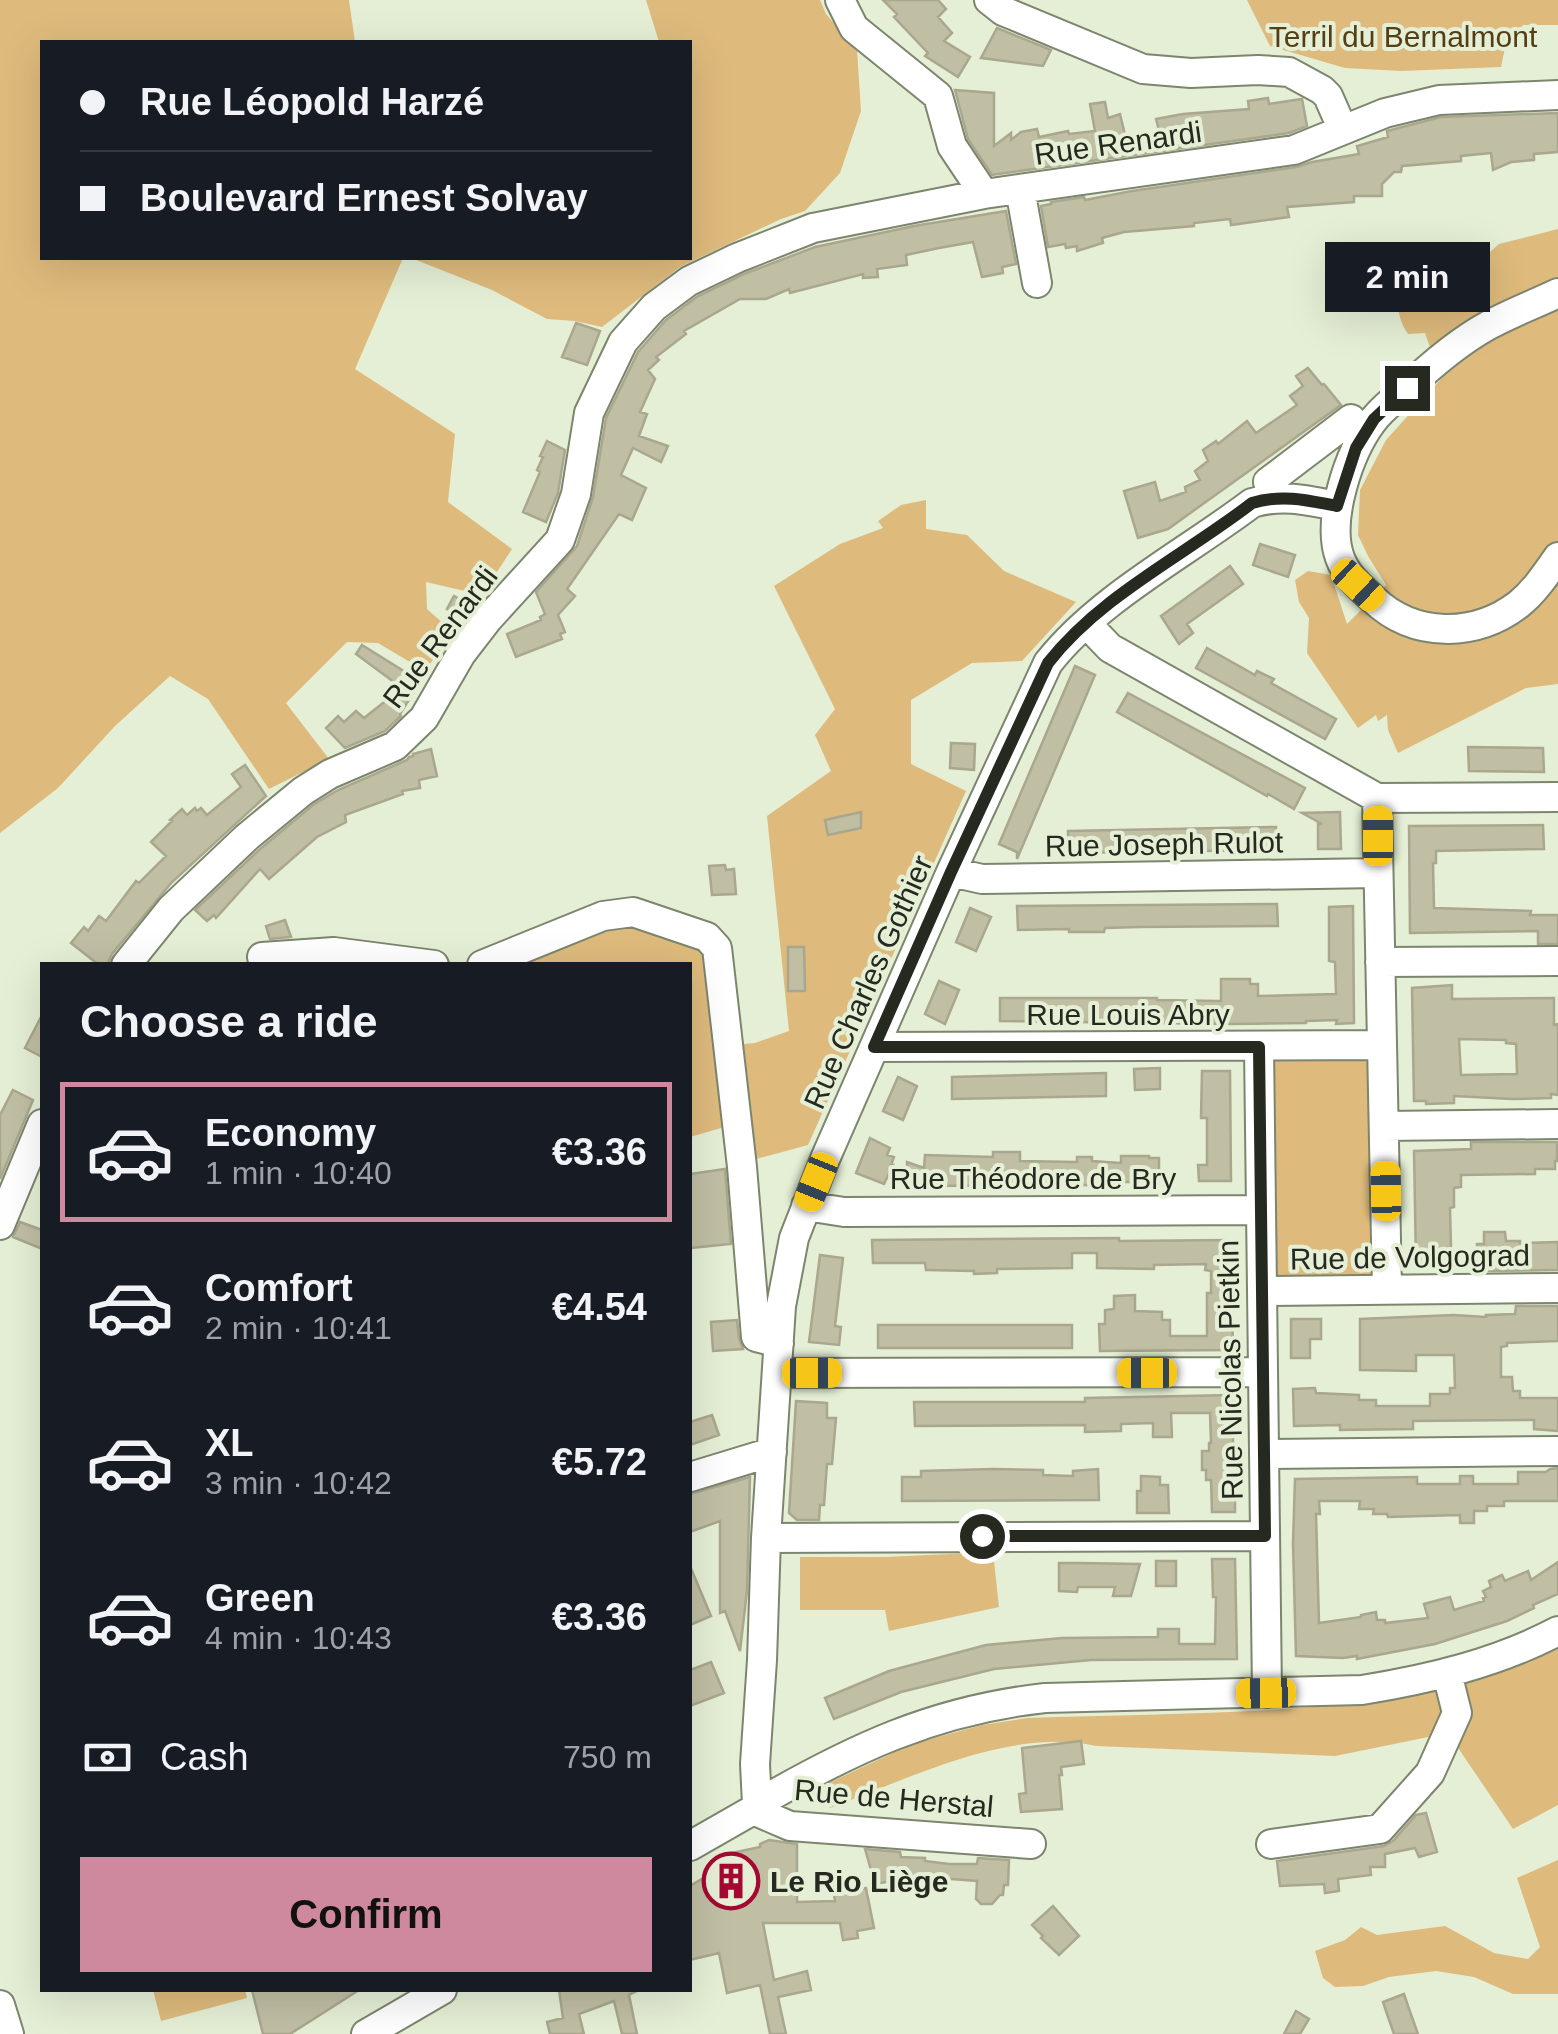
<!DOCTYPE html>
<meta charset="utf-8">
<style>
body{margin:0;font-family:Helvetica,sans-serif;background:#20242c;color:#f1f3f6;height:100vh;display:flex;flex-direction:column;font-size:38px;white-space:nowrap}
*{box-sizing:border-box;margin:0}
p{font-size:32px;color:#9ea1a6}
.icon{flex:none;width:55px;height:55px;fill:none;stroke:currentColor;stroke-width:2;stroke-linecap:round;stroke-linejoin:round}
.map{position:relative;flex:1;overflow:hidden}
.details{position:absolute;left:40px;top:962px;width:652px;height:1030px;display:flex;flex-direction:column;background:#171b24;border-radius:0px;box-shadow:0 10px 40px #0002}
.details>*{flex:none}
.banner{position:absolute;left:40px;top:40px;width:652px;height:220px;border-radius:0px;box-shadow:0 10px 40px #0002;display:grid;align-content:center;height:220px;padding:0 40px;background:#171b24}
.end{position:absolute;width:45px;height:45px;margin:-22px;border:12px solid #25291f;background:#fff;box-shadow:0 0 0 5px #fff}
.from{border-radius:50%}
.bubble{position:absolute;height:70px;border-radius:0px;background:#171b24;box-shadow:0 10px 40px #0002;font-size:32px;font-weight:700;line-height:70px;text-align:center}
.car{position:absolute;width:30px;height:60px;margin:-30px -15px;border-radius:12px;box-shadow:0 0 8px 2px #0007;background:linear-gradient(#f5c518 24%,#345 0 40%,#f5c518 0 76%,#345 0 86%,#f5c518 0)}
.banner b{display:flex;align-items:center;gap:35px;height:95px;font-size:38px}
.banner b+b{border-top:2px solid #363941}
.banner i{width:25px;height:25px;background:#f1f3f6}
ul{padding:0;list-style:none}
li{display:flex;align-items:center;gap:30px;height:140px;margin:0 20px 15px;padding:0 20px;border:5px solid transparent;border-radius:0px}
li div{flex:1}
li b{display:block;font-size:38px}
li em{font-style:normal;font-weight:700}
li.current{border-color:#cf899e}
li>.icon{width:90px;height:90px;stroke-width:1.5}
h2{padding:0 40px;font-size:45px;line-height:120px}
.pay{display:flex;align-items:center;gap:25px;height:110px;padding:0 40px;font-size:38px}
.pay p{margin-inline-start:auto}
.primary-button{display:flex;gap:20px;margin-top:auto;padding:20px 40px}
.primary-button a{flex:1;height:115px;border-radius:0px;background:#cf899e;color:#111;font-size:40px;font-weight:700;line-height:115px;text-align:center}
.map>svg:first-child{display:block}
</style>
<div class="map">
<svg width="1558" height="2034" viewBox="0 0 1558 2034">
<rect width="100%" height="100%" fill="#e5efd5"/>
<path fill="#deba7c" d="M0,0H349L355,42H42V258H403L355,369L455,434L448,502L512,549L482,595L426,582L427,609L453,632L425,671L378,643L347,642L286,703L329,759L269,789L208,699L170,676L115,726L58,788L0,833Z
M646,0H820L826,14L857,50L861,111L840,173L805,211L781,219L680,267L602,327L575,321L547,319L492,290L411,258H690V42H659Z
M1247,0H1558V25H1523L1506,43L1501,67L1401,71L1345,68L1270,46Z
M1558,229V684L1526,688L1398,753L1388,730L1387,715L1378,721L1376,715L1358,728L1307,653L1309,618L1299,602L1295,580L1308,571L1331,575L1347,624L1386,585L1368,556L1358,535L1360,490L1386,440L1441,379L1425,333L1408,334C1397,319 1392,289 1405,272C1412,263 1429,257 1440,251L1455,259L1481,260L1499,244Z
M926,500V529L967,535L1004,571L1076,602L1022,661L972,663L911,700V764L966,791L808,1145L745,1162L733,1045L755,1043L789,1031L767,816L831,771L815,735L835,709L774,586L840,544L883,528L878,521L901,505Z
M638,916L715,951L728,1126L690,1137V965H500Z
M1362,1058L1370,1062L1373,1278L1275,1277L1272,1064L1277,1059Z
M993,1552L999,1607L889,1631L885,1610H800V1557H886Z
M1558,1646V1805L1513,1829L1448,1733L1335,1756L1096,1746C1009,1727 911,1778 830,1808L818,1788L912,1744L982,1725L1027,1718C1163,1713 1302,1716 1437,1690C1479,1682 1520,1665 1558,1646Z
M1558,1860V1994H1513L1474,1977L1436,1971L1389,1977L1363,1986L1335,1987L1323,1978L1315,1951L1345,1940L1361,1927L1377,1935L1445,1926L1494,1953L1528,1959L1540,1947L1517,1878Z
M153,1990H245L247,1998L161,2021Z"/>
<path fill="#c0bea3" stroke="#a9a78d" stroke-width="2.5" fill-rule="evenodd" d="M883,0H938L946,9L938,17L952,33L944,41L970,57L958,77L925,56L928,53L894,17L897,14Z
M997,28L1051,50L1043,66L981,58Z
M955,90L994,93V146L1011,133V140L1021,132L1037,129L1039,137L1068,131L1069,134L1095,131L1090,104L1105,102L1108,118L1120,114L1126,139L1160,134L1156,119L1183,114L1249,109L1248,101L1268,98L1269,104L1302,99L1307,126L1289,133L992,175L968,139Z
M1558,113V152L1534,154V160L1511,162L1493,170L1491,153L1461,156V161L1402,166L1401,172H1394L1382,184V196H1354V202L1287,207L1289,217L1231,225L1230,219L1194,223V226L1124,232L1102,238L1103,243L1077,251V246L1066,248L1065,244L1048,247L1041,206L1051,204V202L1084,197L1085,200L1132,191L1296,167L1312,162L1359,154L1357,146L1388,137L1387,131L1441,117Z
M1006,211L1016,264L1002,267L1003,273L982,277L973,242L939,248L906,255L907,265L877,269L878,277L863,278V274L790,293L789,289L766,299H740L684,331L686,334L656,357L659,360L648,370L655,379L640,412L647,414L639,436L668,446L661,462L633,448L621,475L646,488L632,520L619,514L567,589L575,596L558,615L565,632L560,634L562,639L516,657L507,634L541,620L540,617L545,614L536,592L577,546L593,497L606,418L638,352L666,320L698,296L744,274L815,247L914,226Z
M576,323L600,331L587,365L562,357Z
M1308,368L1322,385L1324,384L1341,405L1168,529L1138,538L1124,491L1155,482L1160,501L1186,492L1185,487L1200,480L1195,471L1208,461L1203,450L1216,441L1218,444L1247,421L1256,433L1297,405L1290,396L1303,386L1296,376Z
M547,441L565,450L558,493L546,522L523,512L540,472L537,470L543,457L540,456Z
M1260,544L1295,555L1288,577L1253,565Z
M1230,566L1243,584L1187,624L1193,633L1179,644L1161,616Z
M454,596L475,607L466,619L447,609Z
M362,645L415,678L425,670L427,671L400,714L401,716L385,731L345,748L326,728L338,716L344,722L356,711L364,718L402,688L356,654Z
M1207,648L1255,675L1257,671L1274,679L1271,683L1336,719L1325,739L1196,668Z
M1075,666L1095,675L1017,859V852L999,844Z
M1128,693L1305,788L1294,809L1268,794L1267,796L1117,712Z
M951,743L975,744L974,770L950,768Z
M1468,747L1543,748L1544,772L1469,771Z
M431,749L437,776L419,780L420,788L402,791L403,794L345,815L346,822L317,837L269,879L260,869L216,918L214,915L207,921L195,910L259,850L313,805L338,790L407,760L409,757L413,756V754Z
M245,765L266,796L172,882L112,954L107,965H99L71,943L84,927L88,931L99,916L106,921L136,881L139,883L166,856L151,842L172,821L170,820L182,809L187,815L195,808L197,811L201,808L207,815L241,787L232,774Z
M861,812V828L828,835L825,820Z
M1340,812L1341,849H1318V824H1322L1302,813Z
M1543,825L1544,849L1436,851V863H1433L1434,908L1531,911L1530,915H1558V944H1538V931L1410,933L1409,826Z
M1276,827V850L1068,853V831Z
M725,865L726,870L734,869L736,894L712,895L709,866Z
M1277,904L1278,926L1140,927L1105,928L1104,932H1069V929L1018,930L1017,906Z
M1353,906L1354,1023L1336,1024L1337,1020L1306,1021V1023L1232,1024L1000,1021V998H1157V1000L1221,1001V979H1250V984H1258V996L1336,994L1335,962L1329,961V907Z
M970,908L991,917L976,951L956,942Z
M285,920L291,937L270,939L266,926Z
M788,947H804L805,991H788Z
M939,981L959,990L945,1024L925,1014Z
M1452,985V999L1554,998V1025L1558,1024V1095L1551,1094V1098L1512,1099L1454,1096V1103L1426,1104V1101H1414L1412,988ZM1459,1039L1506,1040V1043L1516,1044L1517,1074L1461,1075Z
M42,1015V1057L25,1048Z
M1160,1068V1089L1135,1090L1134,1069Z
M1202,1071H1230L1231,1181H1199L1198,1165H1207V1118H1201Z
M1106,1073V1096L952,1099V1077Z
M898,1077L917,1086L903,1120L883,1111Z
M13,1090L33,1100L0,1179V1115Z
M870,1138L890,1148L887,1155L894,1157L891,1165H893L884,1184L856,1173Z
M1471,1142H1557V1161H1555V1169H1535V1174L1461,1175V1187L1454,1188V1207L1450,1208L1451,1248H1445L1444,1266L1416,1264L1414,1151L1471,1149Z
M993,1152H1020V1161L1077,1162V1157H1092V1161L1121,1163V1156H1149V1158H1159V1177H1148V1182H1102V1185L907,1186V1162L924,1168L925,1155L993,1157Z
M725,1169L731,1244L690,1248V1174Z
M20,1222L42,1230V1249L13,1237Z
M1484,1232H1505L1506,1241H1520V1243L1558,1242V1270L1477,1271V1244H1484Z
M1119,1238V1241L1231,1240L1233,1350L1100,1351L1099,1324H1105V1310L1114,1309V1296L1135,1295V1311L1162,1312V1320H1170V1336H1207V1293H1211V1271L1205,1270L1206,1264L1154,1265V1269L1097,1268V1253H1072V1268L997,1269V1273L974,1274V1271L926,1270L925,1263H873L872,1240Z
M820,1255L843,1258L835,1326L841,1327L839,1345L809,1342Z
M1516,1306H1558V1341L1507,1343V1346L1501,1347V1377H1512L1513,1391H1520V1398H1558V1431L1534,1429V1420L1413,1421V1429L1340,1430V1425L1294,1426L1293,1389L1315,1388L1316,1393L1359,1395V1400H1376V1406H1430V1394H1450V1388H1455L1454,1355H1416V1371L1360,1370V1319L1454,1315L1486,1317V1315L1515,1314Z
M1291,1319H1321V1339H1310V1358H1291Z
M737,1320L739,1338L743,1349L713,1351L711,1322Z
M878,1325H1072V1348H878Z
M1233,1395V1493H1235V1512H1212L1211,1480H1206V1470H1202V1451H1209V1443H1211L1210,1413H1171L1172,1437H1153V1423L1121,1424V1431L1085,1432V1425L915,1426L914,1402H1085V1398Z
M796,1401L827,1403V1418H836L832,1464H827L824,1505H820L819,1520H797L789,1513Z
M712,1415L719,1435L690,1445V1422Z
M1558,1468V1501H1504V1506H1487V1511H1474V1523H1460V1515L1388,1517L1387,1514H1373L1374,1509H1359L1360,1501H1319L1320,1514H1316L1319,1623L1361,1617V1615L1376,1612L1377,1620H1385V1623L1428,1618L1424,1604L1450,1597L1454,1610L1484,1601L1483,1598L1486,1597L1483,1591L1491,1587L1489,1581L1502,1575L1505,1581L1528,1571L1531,1580L1558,1562V1594L1533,1605L1534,1608L1507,1621L1435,1644L1357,1659V1656L1343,1658L1296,1656L1293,1544L1295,1479L1417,1477V1484H1460V1476H1473V1484H1518V1472H1546L1550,1469Z
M993,1469L1043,1470V1475L1073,1476V1471L1098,1469L1099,1500L902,1501V1477H921V1471Z
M1141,1476L1160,1477V1485H1168L1169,1513H1137V1491H1141Z
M750,1477L747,1591L740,1651L725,1611L720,1613V1521L690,1532V1494Z
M1212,1559H1235L1237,1659L1091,1660L994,1669L901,1692L834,1719L825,1698L889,1671L986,1645L1062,1638L1158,1637V1629H1179V1644H1215L1216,1597H1213Z
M1156,1561H1176V1586H1156Z
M1059,1563H1078L1140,1564L1131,1596H1113L1115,1587H1078L1077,1592L1059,1591Z
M690,1566L711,1616L690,1625Z
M711,1662L724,1693L690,1706V1670Z
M1081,1741L1084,1764L1061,1767L1062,1775H1059L1062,1809L1021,1812L1019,1794L1026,1793L1022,1748Z
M1426,1813L1437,1852L1419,1857L1415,1848L1385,1854V1867H1370L1371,1875L1338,1879L1339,1891L1325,1893L1324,1884L1280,1886L1277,1861L1384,1846L1393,1841L1416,1815Z
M769,1840L797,1844V1902L835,1901L834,1895L866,1888L874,1928L857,1931L858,1938L843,1940L840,1923H763L774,1980L807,1971L811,1990L778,1997L786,2034H770L760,1985L727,1993L719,1953L690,1960V1886L734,1860L732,1853L760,1847V1844Z
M865,1849L900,1852L901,1857L925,1858V1861L949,1864H977L978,1858L1009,1860L1008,1885H1004L1003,1895H1000L992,1904H981L976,1899L977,1881L938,1878V1880H930V1889H914L913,1877L875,1884Z
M1053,1906L1079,1936L1059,1955L1041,1938L1043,1936L1032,1925Z
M252,1990H359L290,2034H263Z
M559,1990H639L629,1995L637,2034H622L614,2001L579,2014L584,2034H550L547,2022L563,2018Z
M1404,1994L1408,2006L1418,2034H1394L1387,2014L1383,2002Z
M1296,2011L1309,2019L1300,2034H1284Z"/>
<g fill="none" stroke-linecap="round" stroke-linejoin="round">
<g stroke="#7c856d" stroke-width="32">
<path id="minor" d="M840,0L854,28L938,96L952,146L984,194
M989,0L1003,11L1143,69L1191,73L1258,70L1289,72L1322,90L1328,96L1343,130
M1020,189L1037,283
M1558,293C1535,304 1511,313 1489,325C1458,342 1430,366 1405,390C1394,400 1380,410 1372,422C1349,453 1326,520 1340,558C1346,575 1360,587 1373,599C1414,638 1475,638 1519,604C1535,591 1546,574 1558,557
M1272,497L1268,482L1351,419
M1086,623L1110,648L1377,798L1558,797
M1377,798L1387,1289
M951,872L982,879L1378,873
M262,957L334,952L434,965
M1380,962L1558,961
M126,965L171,909L247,837L303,791L330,774L395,746L424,718L461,654L488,619L560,540L576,494L589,413L623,342L654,307L689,281L737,258L813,228L984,194L1294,150L1385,113L1439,100L1558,95
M482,965L603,916L633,912L707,937L717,948L742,1167L756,1337L779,1343
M875,1047L1382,1045
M1259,1047L1267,1693
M1385,1126L1558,1124
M806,1206L844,1212L1260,1210
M0,1225L42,1124
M1262,1291L1558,1288
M777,1373L1263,1372
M1264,1454L1558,1451
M690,1477L772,1452
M766,1538L1265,1536
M757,1804C852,1749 934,1710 1045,1698L1362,1690C1430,1679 1497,1663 1558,1631
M753,1810L790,1826L1031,1844
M1271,1844L1380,1829L1430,1773L1457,1713L1447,1673
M690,1846L753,1810L757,1804L755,1764L762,1660L766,1538L781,1306L794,1238L825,1159L951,872L1048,663C1099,598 1186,553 1252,503C1282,494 1307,500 1337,506
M0,2005L9,2034
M366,2034L442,1990"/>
</g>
<use href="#minor" stroke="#fff" stroke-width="28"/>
</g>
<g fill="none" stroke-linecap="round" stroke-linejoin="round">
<path stroke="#25291f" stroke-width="12" d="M982,1536H1265L1259,1047H874L951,872L1048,663C1101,595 1185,555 1252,503C1282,494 1307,500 1337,506L1356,448L1374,419L1407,388"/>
</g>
<defs>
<g id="building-ring" transform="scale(2.875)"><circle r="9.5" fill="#e5efd5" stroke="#a50832" stroke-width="1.5"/><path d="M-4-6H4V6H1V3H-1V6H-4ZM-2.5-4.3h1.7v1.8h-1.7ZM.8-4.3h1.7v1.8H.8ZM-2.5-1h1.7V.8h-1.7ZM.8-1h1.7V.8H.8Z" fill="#a50832"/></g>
</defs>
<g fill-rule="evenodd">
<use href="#building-ring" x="731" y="1881"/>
</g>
<g text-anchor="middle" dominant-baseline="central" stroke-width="8" stroke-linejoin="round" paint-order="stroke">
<g font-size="30" fill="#533e15" stroke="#e5efd5">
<text x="1403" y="36">Terril du Bernalmont</text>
</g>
<g font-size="30" fill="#25291f" stroke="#e5efd5">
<text transform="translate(1118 143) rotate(-8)">Rue Renardi</text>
<text transform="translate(440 637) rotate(-53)">Rue Renardi</text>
<text transform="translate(1164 844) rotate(-1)">Rue Joseph Rulot</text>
<text transform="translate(868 982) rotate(-66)">Rue Charles Gothier</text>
<text x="1128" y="1014">Rue Louis Abry</text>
<text x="1033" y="1178">Rue Théodore de Bry</text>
<text transform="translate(1410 1257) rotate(-1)">Rue de Volgograd</text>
<text transform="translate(1230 1370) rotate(-91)">Rue Nicolas Pietkin</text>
<text transform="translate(894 1798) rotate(5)">Rue de Herstal</text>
</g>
<g font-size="30" font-weight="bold" fill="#25291f" stroke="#e5efd5" text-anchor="start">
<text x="770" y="1881">Le Rio Liège</text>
</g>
</g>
</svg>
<i class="end from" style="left:982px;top:1536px"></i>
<i class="end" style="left:1407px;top:388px"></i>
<div class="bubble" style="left:1325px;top:242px;width:165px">2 min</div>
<i class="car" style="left:1358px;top:585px;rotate:133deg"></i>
<i class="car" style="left:1378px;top:836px;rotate:0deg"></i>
<i class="car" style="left:816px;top:1182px;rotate:202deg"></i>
<i class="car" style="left:1386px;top:1191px;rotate:359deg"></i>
<i class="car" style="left:812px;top:1373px;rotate:90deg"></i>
<i class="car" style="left:1147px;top:1373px;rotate:270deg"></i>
<i class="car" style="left:1266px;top:1693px;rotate:269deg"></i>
<div class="banner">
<b><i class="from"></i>Rue Léopold Harzé</b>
<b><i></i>Boulevard Ernest Solvay</b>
</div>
<section class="details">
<h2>Choose a ride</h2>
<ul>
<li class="current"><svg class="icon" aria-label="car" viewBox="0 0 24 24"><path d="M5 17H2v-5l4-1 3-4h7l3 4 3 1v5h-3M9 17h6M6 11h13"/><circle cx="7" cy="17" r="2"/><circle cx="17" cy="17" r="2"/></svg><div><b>Economy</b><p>1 min · 10:40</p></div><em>€3.36</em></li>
<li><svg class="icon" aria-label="car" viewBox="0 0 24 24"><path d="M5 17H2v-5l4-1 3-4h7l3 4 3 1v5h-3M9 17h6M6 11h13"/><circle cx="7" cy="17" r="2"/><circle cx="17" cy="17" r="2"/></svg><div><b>Comfort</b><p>2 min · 10:41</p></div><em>€4.54</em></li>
<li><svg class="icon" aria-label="car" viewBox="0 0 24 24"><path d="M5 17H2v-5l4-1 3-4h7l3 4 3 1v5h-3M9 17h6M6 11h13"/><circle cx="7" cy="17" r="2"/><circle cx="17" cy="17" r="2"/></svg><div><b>XL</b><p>3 min · 10:42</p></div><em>€5.72</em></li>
<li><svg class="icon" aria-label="car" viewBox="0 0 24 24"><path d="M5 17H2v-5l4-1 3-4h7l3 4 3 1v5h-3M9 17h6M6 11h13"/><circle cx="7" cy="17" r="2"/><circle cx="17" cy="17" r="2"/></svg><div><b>Green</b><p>4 min · 10:43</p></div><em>€3.36</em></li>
</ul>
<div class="pay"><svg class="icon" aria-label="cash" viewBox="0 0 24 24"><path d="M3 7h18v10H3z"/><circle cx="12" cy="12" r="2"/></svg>Cash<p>750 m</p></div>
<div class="primary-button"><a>Confirm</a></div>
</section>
</div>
